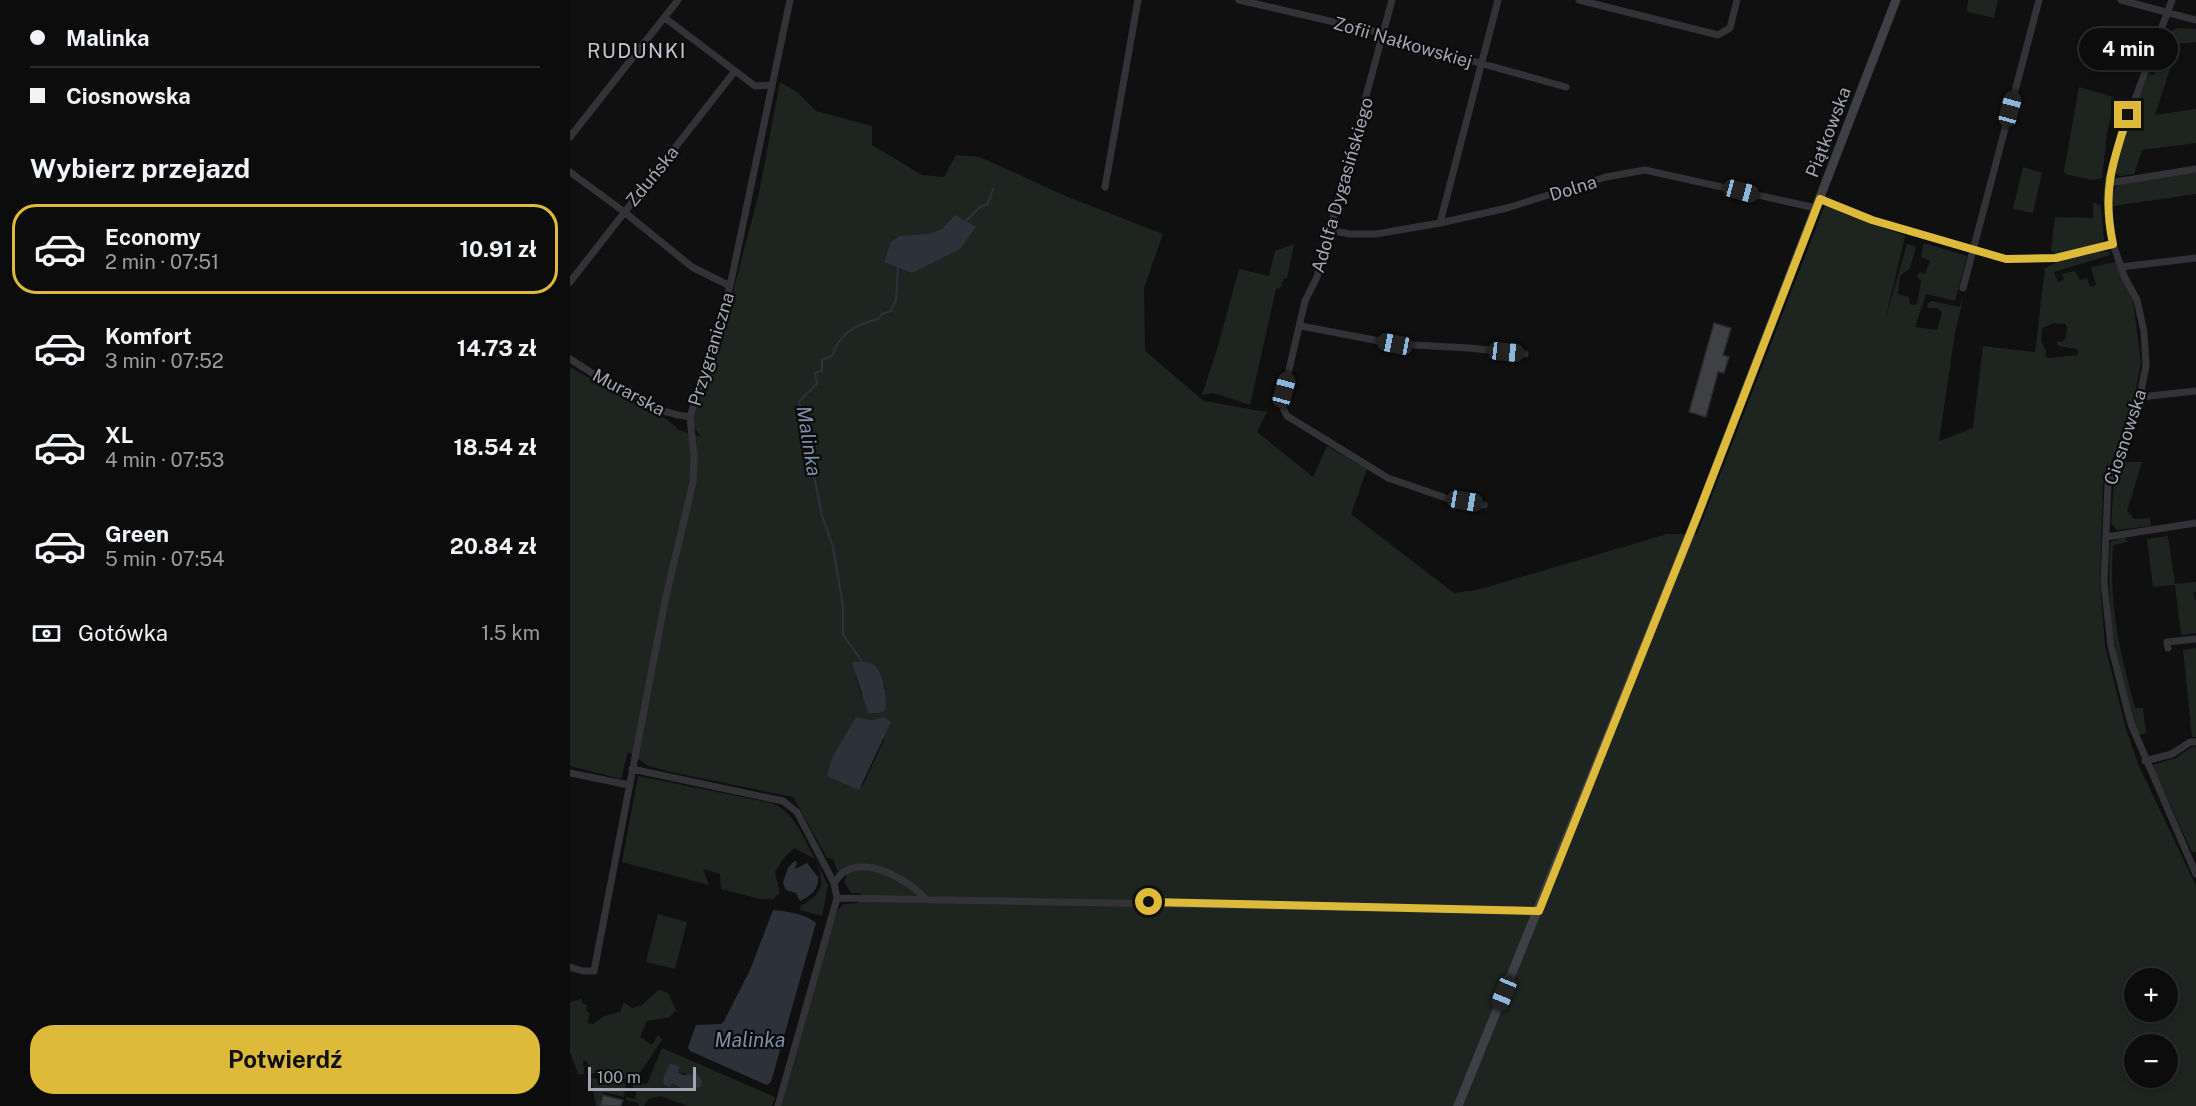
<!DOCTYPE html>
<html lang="pl">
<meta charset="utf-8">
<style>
body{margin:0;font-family:"Public Sans",sans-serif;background:#1a1a1b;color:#f1f3f6;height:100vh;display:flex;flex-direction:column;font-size:22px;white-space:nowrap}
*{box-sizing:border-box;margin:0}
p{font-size:20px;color:#9a9b9d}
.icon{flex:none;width:33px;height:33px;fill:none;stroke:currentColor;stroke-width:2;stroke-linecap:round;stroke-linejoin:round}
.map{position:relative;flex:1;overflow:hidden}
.drawer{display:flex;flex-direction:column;background:#0c0c0d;width:570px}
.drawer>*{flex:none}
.hud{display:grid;align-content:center;height:132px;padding:0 30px;background:#0c0c0d}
.buttons{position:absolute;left:1554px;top:968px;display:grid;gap:12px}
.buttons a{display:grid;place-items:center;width:54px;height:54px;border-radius:50%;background:#0c0c0d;box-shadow:0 3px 9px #0003,0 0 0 2px #2c2c2e;font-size:30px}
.scale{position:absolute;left:18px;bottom:15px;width:108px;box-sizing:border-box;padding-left:6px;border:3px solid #a2a5b0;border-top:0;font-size:16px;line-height:21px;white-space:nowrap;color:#a2a5b0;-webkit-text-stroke:4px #0b0b0c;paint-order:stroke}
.end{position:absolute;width:27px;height:27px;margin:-14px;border:8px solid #deba3a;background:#111;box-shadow:0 0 0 3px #111}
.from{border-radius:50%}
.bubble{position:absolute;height:42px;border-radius:21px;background:#0c0c0d;box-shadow:0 3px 9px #0003,0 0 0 2px #2c2c2e;font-size:20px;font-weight:700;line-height:42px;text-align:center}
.car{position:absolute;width:18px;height:36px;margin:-18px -9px;border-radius:8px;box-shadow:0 0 4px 2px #0007;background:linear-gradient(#222 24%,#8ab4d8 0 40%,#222 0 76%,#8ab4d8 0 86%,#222 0)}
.hud b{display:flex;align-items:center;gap:21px;height:57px;font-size:22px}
.hud b+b{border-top:2px solid #2c2c2e}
.hud i{width:15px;height:15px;background:#f1f3f6}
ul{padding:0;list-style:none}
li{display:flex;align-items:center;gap:18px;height:90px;margin:0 12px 9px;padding:0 18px;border:3px solid transparent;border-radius:24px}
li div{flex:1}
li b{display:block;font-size:22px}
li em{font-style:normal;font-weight:700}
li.on{border-color:#deba3a}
li>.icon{width:54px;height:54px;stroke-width:1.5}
h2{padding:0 30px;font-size:27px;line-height:72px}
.pay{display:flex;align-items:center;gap:15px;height:66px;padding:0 30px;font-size:22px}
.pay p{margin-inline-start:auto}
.button{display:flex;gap:12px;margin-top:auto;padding:12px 30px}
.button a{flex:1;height:69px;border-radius:24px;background:#deba3a;color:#111;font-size:24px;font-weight:700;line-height:69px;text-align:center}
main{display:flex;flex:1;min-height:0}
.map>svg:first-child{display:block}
</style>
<main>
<section class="drawer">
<div class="hud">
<b><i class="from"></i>Malinka</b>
<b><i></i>Ciosnowska</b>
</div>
<h2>Wybierz przejazd</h2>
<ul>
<li class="on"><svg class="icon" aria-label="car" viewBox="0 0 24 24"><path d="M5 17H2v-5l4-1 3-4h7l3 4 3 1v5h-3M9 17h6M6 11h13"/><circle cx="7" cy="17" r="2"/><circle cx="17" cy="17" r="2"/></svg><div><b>Economy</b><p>2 min · 07:51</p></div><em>10.91 zł</em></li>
<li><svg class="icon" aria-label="car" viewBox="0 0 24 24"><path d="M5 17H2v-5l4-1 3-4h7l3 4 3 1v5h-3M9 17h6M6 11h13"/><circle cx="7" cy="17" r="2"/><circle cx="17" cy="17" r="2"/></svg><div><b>Komfort</b><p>3 min · 07:52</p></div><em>14.73 zł</em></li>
<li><svg class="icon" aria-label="car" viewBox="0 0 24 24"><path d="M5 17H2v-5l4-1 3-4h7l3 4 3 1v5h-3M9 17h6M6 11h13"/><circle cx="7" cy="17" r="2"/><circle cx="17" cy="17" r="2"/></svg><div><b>XL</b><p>4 min · 07:53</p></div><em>18.54 zł</em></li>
<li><svg class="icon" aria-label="car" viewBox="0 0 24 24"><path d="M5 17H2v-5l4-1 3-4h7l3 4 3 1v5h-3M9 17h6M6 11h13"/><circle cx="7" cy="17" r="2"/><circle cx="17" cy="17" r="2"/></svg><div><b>Green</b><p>5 min · 07:54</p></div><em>20.84 zł</em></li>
</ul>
<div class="pay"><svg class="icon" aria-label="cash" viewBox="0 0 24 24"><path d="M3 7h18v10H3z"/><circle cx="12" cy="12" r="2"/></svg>Gotówka<p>1.5 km</p></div>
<div class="button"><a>Potwierdź</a></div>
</section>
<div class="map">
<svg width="1626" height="1106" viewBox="0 0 1626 1106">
<rect width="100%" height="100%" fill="#101011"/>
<path fill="#1e2520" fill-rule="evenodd" d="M1398,0H1428L1424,18L1397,12Z
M1608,28L1626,29V42L1608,44L1585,115L1626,109V143L1572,150L1564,174L1551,176L1546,174V168L1563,111L1579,74L1584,75L1598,36L1604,29Z
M210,82L227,92L246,111L302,126V145L352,175L374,177L386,155L410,157L498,197L593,234L574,288L575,351L634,401L697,412L687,432L743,477L757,446L797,469L781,514L884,593L907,590L1097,534H1127L1255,205L1335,236L1315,321L1337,244L1346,247L1340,268L1330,276L1328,294L1339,297L1340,304L1343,305L1347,304L1351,281L1347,276L1350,272L1355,274L1360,261L1351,257L1354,243L1397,256L1385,301L1356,294L1345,327L1367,330L1372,312L1367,308H1357L1358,303L1362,301L1390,307L1394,295L1385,333L1369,441L1403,428L1413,346L1465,352L1475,268C1489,260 1523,249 1539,252L1540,255L1484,272L1488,282L1494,280L1492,274L1505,271L1510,280L1517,278L1520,287L1526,285L1521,267L1545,262L1563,301L1571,362L1563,405L1533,484L1530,582L1535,646L1556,729L1568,764L1626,886V1106H212L266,912L273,904L289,903L291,893H281L274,882L277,875L267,870L263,859L257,858L223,797L101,772L78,766L58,752L51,779L0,766V367L77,411L95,418L109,430L131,437L120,421L160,303L189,193ZM1484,323L1495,324L1497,327L1496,338L1492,342L1487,341L1488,346L1508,349V355L1477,358L1475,356L1476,351L1471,341L1472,328ZM307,668L316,689L291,695L286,676ZM286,717L303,720L314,717V740L292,787L272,741L280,731ZM1564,978H1598V1011H1564ZM1564,1044H1598V1077H1564Z
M1509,87L1544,97L1545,99L1537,133L1532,178L1522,180L1495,174L1494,171Z
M1453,167L1472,173L1463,213L1443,209Z
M1626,172V194L1543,206V191L1549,184Z
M1523,202L1531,205L1534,240L1530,244L1486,255L1481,250L1485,217L1523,218Z
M724,244L717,279L714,278L711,287L706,289L680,405L644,393L632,395L648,346L669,269L699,276L705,251Z
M1555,462H1572L1557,511L1564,519L1580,518L1581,526L1547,530L1541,523L1544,485Z
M1598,536L1605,584L1626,582V592L1623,593L1626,601V633L1611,635L1605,585L1583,587L1577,539Z
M1555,537L1558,542L1543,545C1539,607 1549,649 1565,708H1573L1576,733L1568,735C1546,673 1536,608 1540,542Z
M1626,648V737H1622L1613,650Z
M1622,747H1626V852H1622L1582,765L1606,758Z
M68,776L201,803C225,812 233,837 245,859L224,848L213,859L205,872L210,893L203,899H190L151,889L150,874L133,869L139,885L52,862Z
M245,859L258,885L252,916L230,910L231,906C255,891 255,885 245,859Z
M88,914L117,922L105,969L76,962Z
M88,990L98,993L106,1010L100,1017L77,1021L70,1037L82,1045L88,1035L92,1040C82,1053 75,1069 63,1080L20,1073L17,1061H13L14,1074L9,1075L0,1053V1002L12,999L13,1004L17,1005L16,1010L20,1014L17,1023L23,1024L34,1016L50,1012L54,1002L62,1008L72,1005Z
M92,1048L205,1097L202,1106H118L90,1096L79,1099L74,1106H69V1103L55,1100L56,1097L65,1099L67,1090L63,1088L64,1082L77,1084ZM101,1063L110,1068L108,1072L127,1077L125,1090L116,1089L93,1079Z
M21,1078L56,1084L54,1097L33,1092L30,1106H26Z"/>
<path fill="#2d323a" d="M385,215L406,227L390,249L342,273L314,262L321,242L329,236L359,234L372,229Z
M282,662C287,662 296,661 302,664C313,668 318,699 315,710L310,713H298Z
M286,717L302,720L314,717L321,722L289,790L257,776L262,758Z
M224,861L227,862L225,869L237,863L248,877C249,890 240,896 230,901L226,893L216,890L213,883L218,868Z
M203,910C215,911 237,914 246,923L201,1082L197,1085L120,1051L118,1047L126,1025L151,1024L154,1021L180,970Z
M100,1063L110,1067L108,1072L113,1075L127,1074L132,1081L131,1086L122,1091L114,1090L102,1083L100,1087L94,1084L93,1079Z"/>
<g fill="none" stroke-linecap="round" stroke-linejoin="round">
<path stroke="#2d323a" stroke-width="2" d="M396,221L410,207L418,204L423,189
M294,664L273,635V607L263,547L252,516L229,401L247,384L245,373L252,371V360L262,356C269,333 287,324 308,319L312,314L321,311L326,300L328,267"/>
</g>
<path fill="#3f4044" stroke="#2a2a2d" stroke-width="1.5" d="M1144,323L1161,328L1153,355L1159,357L1154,373L1148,372L1136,417L1119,412Z
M33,1095L53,1100L51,1106H30Z"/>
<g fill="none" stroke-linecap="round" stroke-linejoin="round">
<path stroke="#333337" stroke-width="7" d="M669,0L807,32L816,37L996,87
M822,0L747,277L735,301L711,404L717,416L818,478L876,498L914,505
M1009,0L1148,35L1160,28L1167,0
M1551,0L1626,20
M1602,0L1555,126L1539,177L1537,199L1543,244L1555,278L1567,300L1574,332L1576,366L1568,406L1552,454L1538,484L1534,582L1541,646L1561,724L1626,874
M95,18L185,86L202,85
M0,137L108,0
M0,172L53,211L122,267L160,286
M1539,183L1626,169
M535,187L568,0
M1250,199L1302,220L1435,259L1486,258L1543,244
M870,223L928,0
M759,230L780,234H806L870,223L937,208L1036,177L1075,170L1246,208
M1551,267L1626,258
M0,282L165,71
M1393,288L1469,0
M731,326L825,344L899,348L955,354
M0,359C37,382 76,412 120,417
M1570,397L1626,391
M1536,537L1626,523
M1598,648L1597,642L1626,639
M1575,761L1602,754L1620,742H1626
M62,769L213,801L227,812L264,883L267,898L208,1106
M0,773L59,785
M264,883C267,880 270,874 274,872C298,856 339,881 356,899
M267,898L969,911
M0,967L13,971H24L95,601L123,482L124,456L120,417L160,286L220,0"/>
<path stroke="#3f4045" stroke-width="9" d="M888,1106L1128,514L1326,0"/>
</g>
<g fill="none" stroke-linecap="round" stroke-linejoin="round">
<path stroke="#deba3a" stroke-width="8" d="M579,902L969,911L1128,514L1250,199L1302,220L1436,259L1486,258L1543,244C1532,193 1542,163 1558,115"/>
</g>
<g text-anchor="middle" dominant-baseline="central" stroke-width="4.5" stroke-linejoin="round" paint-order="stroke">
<g font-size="18" fill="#a2a5b0" stroke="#0b0b0c">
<text transform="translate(833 42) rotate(16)">Zofii Nałkowskiej</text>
<text transform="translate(1258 132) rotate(-69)">Piątkowska</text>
<text transform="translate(82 176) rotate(-51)">Zduńska</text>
<text transform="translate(772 185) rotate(-74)">Adolfa Dygasińskiego</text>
<text transform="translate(1003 188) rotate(-17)">Dolna</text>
<text transform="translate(141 349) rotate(-73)">Przygraniczna</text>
<text transform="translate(59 392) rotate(28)">Murarska</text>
<text transform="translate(1555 437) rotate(-72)">Ciosnowska</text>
</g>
<g font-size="20" letter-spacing="1.5" fill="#c3c4cd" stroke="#0b0b0c">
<text x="67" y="51">RUDUNKI</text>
</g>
<g font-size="20" font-style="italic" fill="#7c8ea9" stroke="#0b0b0c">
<text transform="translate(239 441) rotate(81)">Malinka</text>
<text x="180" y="1040">Malinka</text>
</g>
</g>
</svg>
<div class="buttons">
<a>+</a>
<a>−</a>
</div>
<div class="scale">100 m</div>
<i class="end from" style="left:579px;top:902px"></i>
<i class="end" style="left:1558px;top:115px"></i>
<div class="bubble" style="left:1509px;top:28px;width:99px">4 min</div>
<i class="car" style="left:1440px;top:109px;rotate:15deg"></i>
<i class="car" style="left:1171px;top:191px;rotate:105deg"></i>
<i class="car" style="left:825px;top:344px;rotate:281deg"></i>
<i class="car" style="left:936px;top:352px;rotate:96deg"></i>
<i class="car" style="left:714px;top:390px;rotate:15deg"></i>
<i class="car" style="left:895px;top:501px;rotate:100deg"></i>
<i class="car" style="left:934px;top:993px;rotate:202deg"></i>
</div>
</main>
